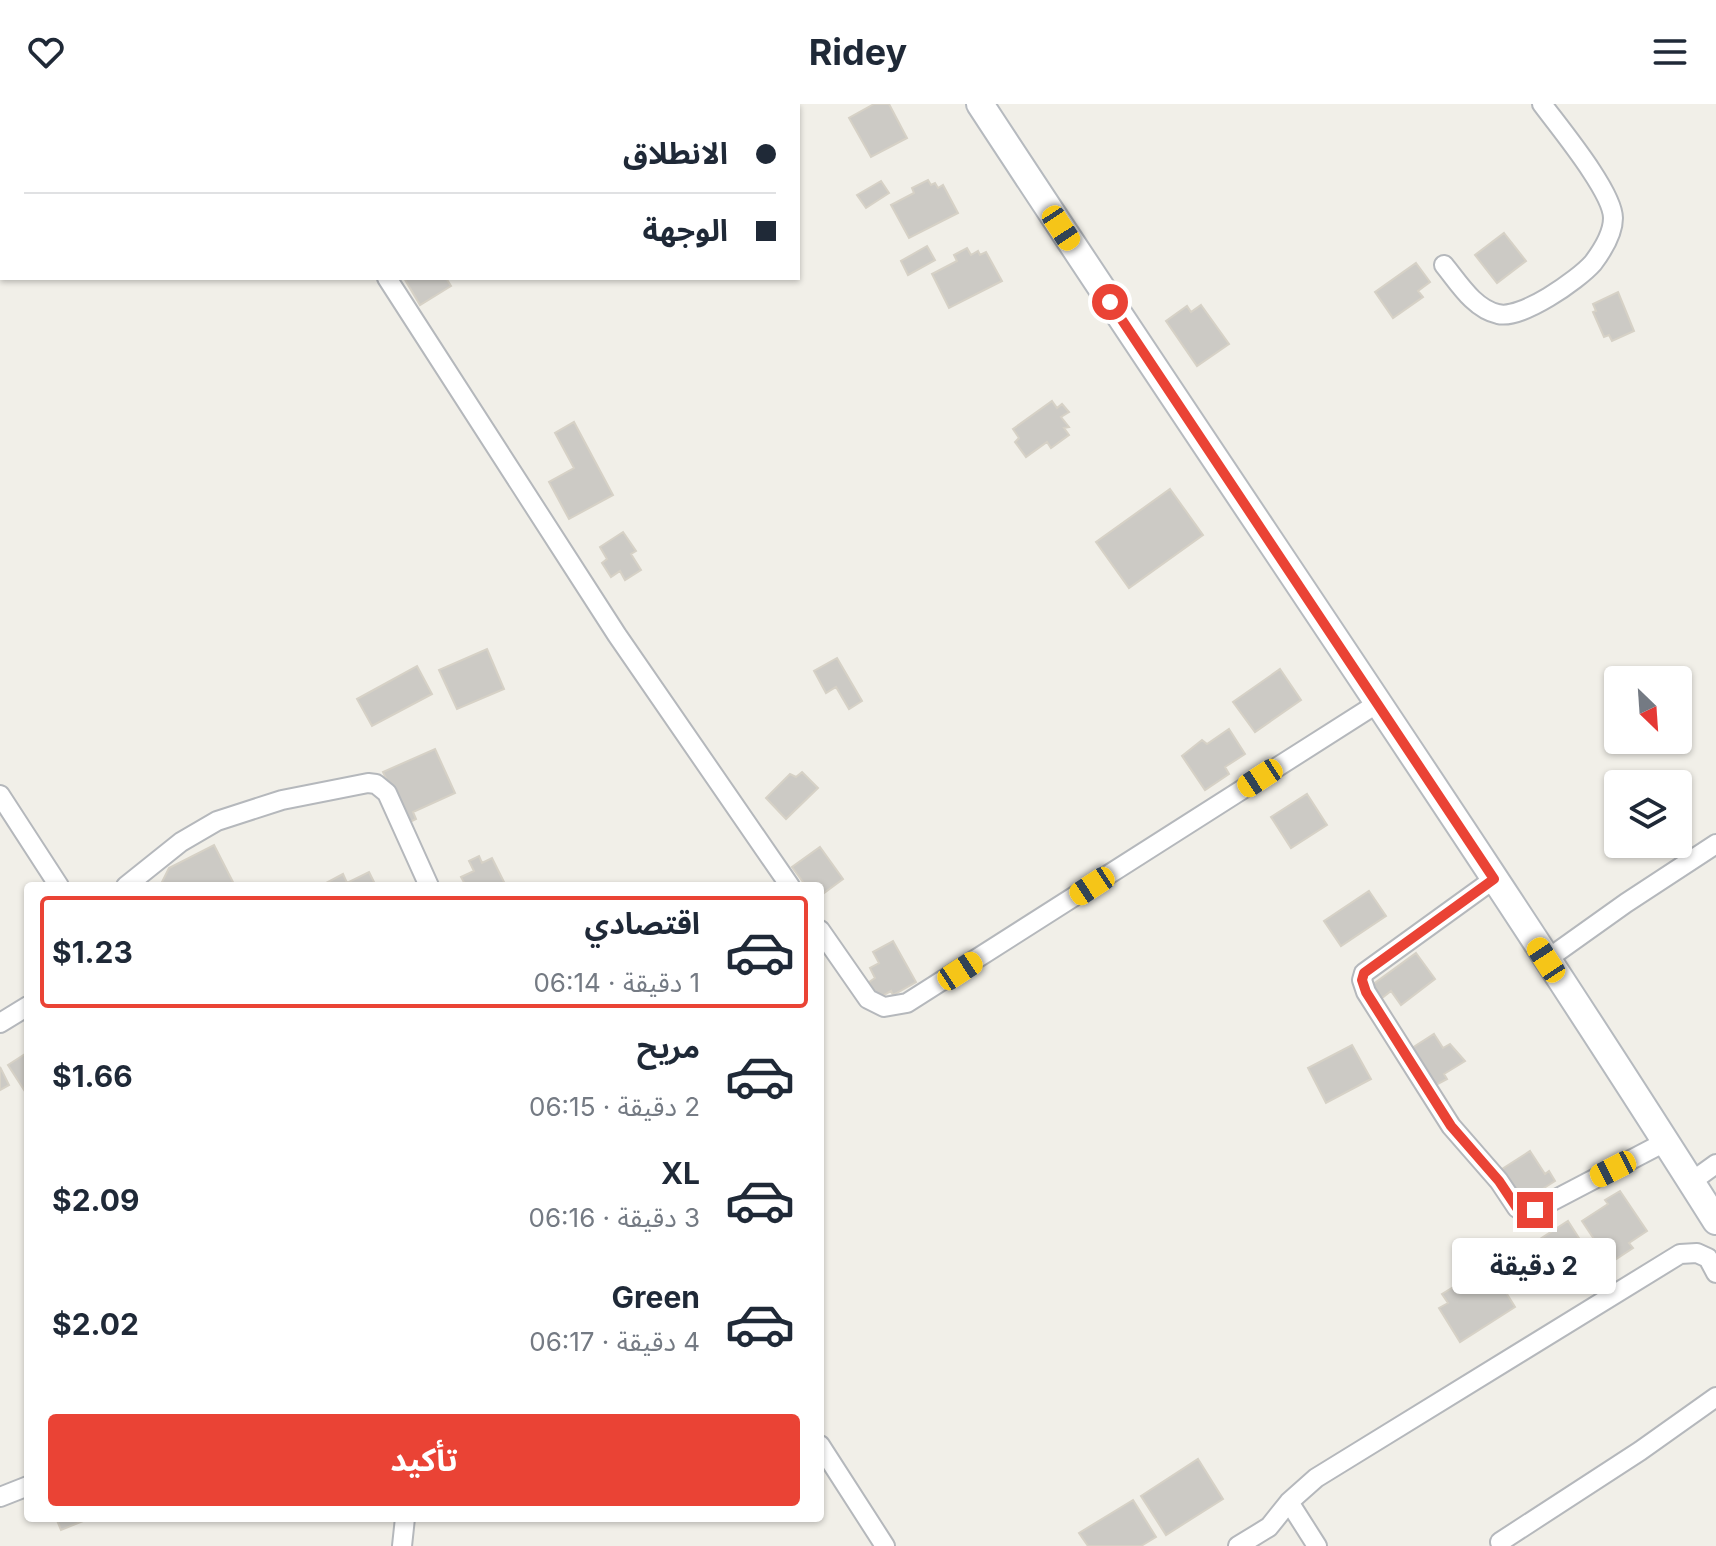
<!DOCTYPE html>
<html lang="ar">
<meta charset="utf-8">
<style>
body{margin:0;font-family:Inter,"Noto Sans Arabic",sans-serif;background:#f2f2f3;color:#1f2937;direction:rtl;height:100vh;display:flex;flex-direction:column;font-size:30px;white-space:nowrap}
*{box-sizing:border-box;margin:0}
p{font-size:26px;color:#747a83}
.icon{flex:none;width:44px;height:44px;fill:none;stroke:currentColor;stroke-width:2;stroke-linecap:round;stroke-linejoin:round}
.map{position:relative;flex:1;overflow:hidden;direction:ltr}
.side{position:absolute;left:24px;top:778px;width:800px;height:640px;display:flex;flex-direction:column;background:#fff;border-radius:8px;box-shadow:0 2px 6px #0004;direction:rtl}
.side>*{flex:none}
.guide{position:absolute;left:0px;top:0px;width:800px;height:176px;box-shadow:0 2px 6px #0004;direction:rtl;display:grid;align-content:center;height:176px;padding:0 24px;background:#fff}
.needle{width:52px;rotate:155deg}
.tools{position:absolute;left:1604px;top:562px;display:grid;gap:16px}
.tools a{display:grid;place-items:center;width:88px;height:88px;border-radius:8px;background:#fff;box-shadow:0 2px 6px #0004;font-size:40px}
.end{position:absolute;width:36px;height:36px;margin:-18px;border:10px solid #ea4335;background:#fff;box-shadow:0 0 0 4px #fff}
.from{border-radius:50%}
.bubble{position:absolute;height:56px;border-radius:8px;background:#fff;box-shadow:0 2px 6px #0004;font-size:26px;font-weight:700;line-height:56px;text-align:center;direction:rtl}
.car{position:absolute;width:24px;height:48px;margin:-24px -12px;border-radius:10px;box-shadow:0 0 6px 2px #0007;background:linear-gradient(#f5c518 24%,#345 0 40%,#f5c518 0 76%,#345 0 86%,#f5c518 0)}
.guide b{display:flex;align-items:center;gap:28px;height:76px;font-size:30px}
.guide b+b{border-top:2px solid #e0e1e3}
.guide i{width:20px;height:20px;background:#1f2937}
ul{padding:14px 0 0;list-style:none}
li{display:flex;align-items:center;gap:24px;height:112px;margin:0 16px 12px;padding:0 8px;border:4px solid transparent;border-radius:8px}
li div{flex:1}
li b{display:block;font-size:30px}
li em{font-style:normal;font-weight:700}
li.active{border-color:#ea4335}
li>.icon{width:72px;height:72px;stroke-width:1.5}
.action{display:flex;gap:16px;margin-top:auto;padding:16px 24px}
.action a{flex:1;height:92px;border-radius:8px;background:#ea4335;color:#fff;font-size:32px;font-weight:700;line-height:92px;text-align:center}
header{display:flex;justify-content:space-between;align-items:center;height:104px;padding:0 24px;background:#fff;font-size:36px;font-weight:700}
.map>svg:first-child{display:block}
</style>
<header><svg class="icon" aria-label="menu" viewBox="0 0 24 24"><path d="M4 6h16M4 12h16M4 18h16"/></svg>Ridey<svg class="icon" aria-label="heart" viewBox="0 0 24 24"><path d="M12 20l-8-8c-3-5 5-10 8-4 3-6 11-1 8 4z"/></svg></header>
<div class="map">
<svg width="1716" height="1442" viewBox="0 0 1716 1442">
<rect width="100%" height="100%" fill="#f1efe8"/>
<path fill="#cccac5" stroke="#d6d1c6" stroke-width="2" d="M625,0H783L778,2Z
M874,0H889L907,34L871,53L849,14Z
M928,76L931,81L935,79L938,84L943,81L958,109L909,134L891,101L914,89L912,84Z
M881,77L889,89L866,104L857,91Z
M1504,129L1526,157L1497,179L1475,151Z
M927,142L935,156L908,171L901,157Z
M967,144L971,151L978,147L980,151L986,148L1002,177L949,204L932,170L957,157L954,151Z
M1416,159L1430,178L1418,187L1423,193L1393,214L1375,188Z
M404,174H446L451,182L420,201Z
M1618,188L1634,227L1612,237L1609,231L1604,233L1593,208L1596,207L1593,200Z
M1201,201L1229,240L1197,262L1166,217L1187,202L1191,208Z
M1052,297L1057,304L1062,300L1069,308L1061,313L1069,323L1064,324L1069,331L1051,344L1047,338L1026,353L1015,338L1019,334L1013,325Z
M574,318L613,391L569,415L549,378L574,364L555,329Z
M1170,385L1203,431L1129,484L1096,438Z
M623,428L636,447L631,450L641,466L625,476L620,467L611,473L602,459L607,455L600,443Z
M487,545L504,585L457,605L439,566Z
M837,554L862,597L849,605L836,583L826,589L814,567Z
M417,562L432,590L372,622L357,595Z
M1280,565L1301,596L1255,628L1233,598Z
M1229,625L1245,650L1225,663L1229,670L1205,686L1182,652L1202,636L1207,640Z
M435,645L455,689L413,708L416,715L406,720L383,668Z
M802,668L818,684L786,715L766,694L790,670L796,673Z
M1307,690L1327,721L1291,744L1271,713Z
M214,741L235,782H160L169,764Z
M820,743L843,775L820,792V782H806L792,763Z
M479,752L482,759L492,754L506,782H466L461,773L474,767L469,757Z
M369,768L376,782H327L326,779L343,770L347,779Z
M1369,787L1386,812L1341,842L1324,817Z
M893,837L916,878L893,891L891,887L874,897L868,886L872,884L869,878L875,874L870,864L879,859L873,848Z
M1416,849L1435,875L1401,901L1391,887L1382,894L1372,881Z
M1434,930L1443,944L1450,940L1465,957L1444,970L1447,975L1436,981L1412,944Z
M1352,941L1371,975L1326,999L1308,964Z
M28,948V992L8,961Z
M0,963L9,981L0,986Z
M1530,1047L1545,1070L1549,1067L1555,1077L1530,1093L1526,1087L1519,1091L1502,1065Z
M1620,1087L1647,1127L1629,1139L1633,1144L1610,1159L1582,1117L1608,1100L1605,1096Z
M1568,1117L1593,1156L1545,1186L1527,1159L1533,1155L1526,1144Z
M1489,1161L1515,1203L1460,1238L1439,1204L1448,1199L1442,1190Z
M1198,1355L1223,1395L1166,1431L1141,1392Z
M1133,1396L1156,1433L1141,1442H1088L1079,1429Z
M56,1414H88V1415L61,1426Z"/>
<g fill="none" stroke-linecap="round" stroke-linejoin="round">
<g stroke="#b5b8bc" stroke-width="22">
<path id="street" d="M1444,161C1458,178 1474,205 1498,210C1521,216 1578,176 1593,159C1602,147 1613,130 1613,114C1613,88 1559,23 1542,0
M387,174L617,531L790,782
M0,691L59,782
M1494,775L1364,869L1362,876L1366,888L1451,1022L1499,1077L1517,1104L1526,1108L1535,1106L1665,1038
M126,782L181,738L217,717L282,696L368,679L376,680L387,689L429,782
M820,826L868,895L884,903L907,899L1378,599
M1546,856L1626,799L1716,740
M0,919L28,902
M1691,1078L1716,1060
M820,1341L885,1442
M0,1393L28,1382
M1289,1398L1317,1442
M402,1442L405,1414
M1238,1442L1269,1423L1289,1398L1316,1374L1680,1150L1697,1149L1708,1154L1716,1169
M1502,1442L1500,1438L1640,1347L1716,1293"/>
</g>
<g stroke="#b6babf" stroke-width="30">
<path id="secondary" d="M980,0C1224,373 1478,740 1716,1117"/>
</g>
<g stroke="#f2c960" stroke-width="34">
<path id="primary" d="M302,2L309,0
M0,89L2,88"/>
</g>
<use href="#street" stroke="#fff" stroke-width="18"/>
<use href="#secondary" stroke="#fff" stroke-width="26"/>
<use href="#primary" stroke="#fff2af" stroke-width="30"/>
</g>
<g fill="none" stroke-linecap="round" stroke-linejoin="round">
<path stroke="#ea4335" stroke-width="10" d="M1110,198L1494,775L1364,869L1362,876L1366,888L1451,1022L1499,1077L1517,1104L1526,1108L1535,1106"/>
</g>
</svg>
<div class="tools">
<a><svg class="needle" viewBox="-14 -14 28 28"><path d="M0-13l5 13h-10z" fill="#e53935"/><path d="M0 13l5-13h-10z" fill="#747a83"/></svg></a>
<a><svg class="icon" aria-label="layers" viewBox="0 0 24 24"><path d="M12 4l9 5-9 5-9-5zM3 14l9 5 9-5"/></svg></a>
</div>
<i class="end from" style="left:1110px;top:198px"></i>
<i class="end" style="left:1535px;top:1106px"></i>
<div class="bubble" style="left:1452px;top:1134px;width:164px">2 دقيقة</div>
<i class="car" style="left:1061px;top:124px;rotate:147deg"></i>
<i class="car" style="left:1260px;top:674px;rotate:237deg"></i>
<i class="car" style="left:1092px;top:782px;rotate:237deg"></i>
<i class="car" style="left:1546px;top:856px;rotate:327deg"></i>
<i class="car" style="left:960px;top:867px;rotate:57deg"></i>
<i class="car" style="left:1613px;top:1065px;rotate:243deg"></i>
<div class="guide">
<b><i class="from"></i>الانطلاق</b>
<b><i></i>الوجهة</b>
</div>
<section class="side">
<ul>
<li class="active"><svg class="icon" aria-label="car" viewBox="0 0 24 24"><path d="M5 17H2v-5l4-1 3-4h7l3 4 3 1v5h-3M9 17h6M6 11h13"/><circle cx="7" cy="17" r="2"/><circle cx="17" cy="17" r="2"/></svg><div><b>اقتصادي</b><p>1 دقيقة · 06:14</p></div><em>$1.23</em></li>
<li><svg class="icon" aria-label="car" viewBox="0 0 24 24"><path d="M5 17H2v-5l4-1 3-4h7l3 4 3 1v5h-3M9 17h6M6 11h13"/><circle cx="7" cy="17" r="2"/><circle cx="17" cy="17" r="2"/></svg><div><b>مريح</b><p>2 دقيقة · 06:15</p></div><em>$1.66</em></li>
<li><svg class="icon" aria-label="car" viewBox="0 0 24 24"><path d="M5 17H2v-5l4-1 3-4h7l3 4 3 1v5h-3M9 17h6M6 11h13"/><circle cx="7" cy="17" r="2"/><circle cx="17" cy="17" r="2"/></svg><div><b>XL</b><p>3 دقيقة · 06:16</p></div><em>$2.09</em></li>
<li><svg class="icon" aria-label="car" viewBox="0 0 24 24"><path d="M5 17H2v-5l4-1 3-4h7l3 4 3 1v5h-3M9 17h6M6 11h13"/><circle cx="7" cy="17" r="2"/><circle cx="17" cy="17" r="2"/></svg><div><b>Green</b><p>4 دقيقة · 06:17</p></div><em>$2.02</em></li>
</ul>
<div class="action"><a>تأكيد</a></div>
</section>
</div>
